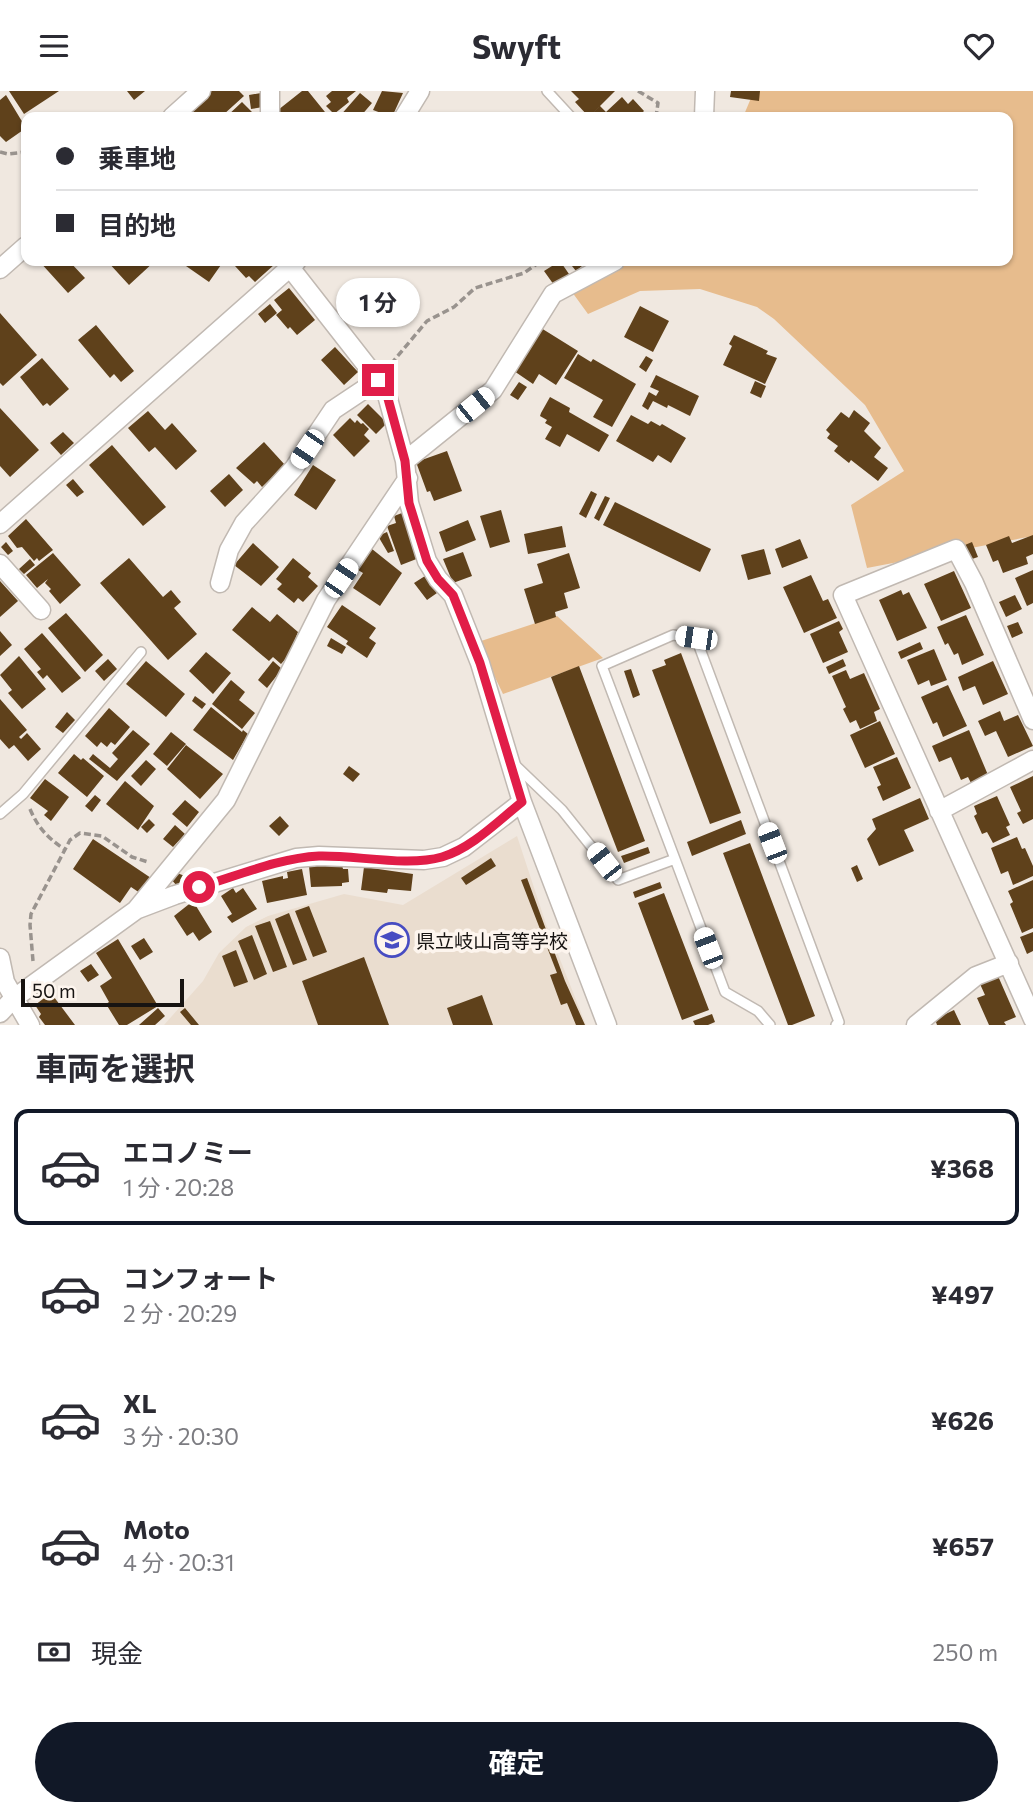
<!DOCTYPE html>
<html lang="ja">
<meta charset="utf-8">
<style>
body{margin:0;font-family:Commissioner,"Noto Sans JP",sans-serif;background:#f2f2f3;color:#2b2b33;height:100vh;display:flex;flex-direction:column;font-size:26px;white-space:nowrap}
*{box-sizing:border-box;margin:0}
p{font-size:23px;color:#7c7c81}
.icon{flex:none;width:38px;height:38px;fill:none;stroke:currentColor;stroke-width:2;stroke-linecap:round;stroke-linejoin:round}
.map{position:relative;height:934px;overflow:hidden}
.details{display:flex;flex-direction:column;background:#fff;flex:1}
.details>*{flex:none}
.top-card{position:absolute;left:21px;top:21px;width:992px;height:154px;border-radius:14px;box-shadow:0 2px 5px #0004;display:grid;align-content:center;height:154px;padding:0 35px;background:#fff}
.scale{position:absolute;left:21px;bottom:18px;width:163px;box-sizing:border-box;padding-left:7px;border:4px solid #171412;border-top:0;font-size:19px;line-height:24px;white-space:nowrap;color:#171412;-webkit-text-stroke:5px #fdf5ee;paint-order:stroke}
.end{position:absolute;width:32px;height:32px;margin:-16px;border:9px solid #e11d48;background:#fff;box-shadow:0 0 0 4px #fff}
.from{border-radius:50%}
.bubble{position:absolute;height:49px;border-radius:24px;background:#fff;box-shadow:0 2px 5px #0004;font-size:23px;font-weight:700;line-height:49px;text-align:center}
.car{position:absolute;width:21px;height:42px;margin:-21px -10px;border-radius:9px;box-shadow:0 0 5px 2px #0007;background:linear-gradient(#fff 24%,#345 0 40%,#fff 0 76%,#345 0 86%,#fff 0)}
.top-card b{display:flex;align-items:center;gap:24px;height:66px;font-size:26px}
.top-card b+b{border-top:2px solid #e1e1e2}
.top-card i{width:18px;height:18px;background:#2b2b33}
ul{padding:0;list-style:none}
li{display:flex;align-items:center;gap:21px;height:116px;margin:0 14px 10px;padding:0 21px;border:4px solid transparent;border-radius:14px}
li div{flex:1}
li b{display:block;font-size:26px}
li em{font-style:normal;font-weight:700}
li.active{border-color:#111827}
li>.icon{width:63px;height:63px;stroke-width:1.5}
h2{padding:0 35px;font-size:32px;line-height:84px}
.pay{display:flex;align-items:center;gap:18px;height:77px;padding:0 35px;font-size:26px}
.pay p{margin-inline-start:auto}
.action{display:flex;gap:14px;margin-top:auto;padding:14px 35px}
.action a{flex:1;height:80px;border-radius:42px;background:#111827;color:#fff;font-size:28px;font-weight:700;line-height:80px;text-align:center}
header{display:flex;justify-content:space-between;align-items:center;height:91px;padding:0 35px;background:#fff;font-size:32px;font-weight:700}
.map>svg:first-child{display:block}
</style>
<header><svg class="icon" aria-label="menu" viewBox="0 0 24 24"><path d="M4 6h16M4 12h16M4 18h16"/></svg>Swyft<svg class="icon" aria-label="heart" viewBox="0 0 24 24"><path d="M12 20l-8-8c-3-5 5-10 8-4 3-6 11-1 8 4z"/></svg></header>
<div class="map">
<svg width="1033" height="934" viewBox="0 0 1033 934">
<rect width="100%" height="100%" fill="#f0e8e0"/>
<path fill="#eaddcf" d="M517,745L546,833L586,934H164L203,890L219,862L246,836L268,825L344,803L403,814Z"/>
<path fill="#e7bc8d" d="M754,0H1033V445L867,477L851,414L904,380L865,314L774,228L757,216L700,198L640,200L588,223L572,201L616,170H1008V26H743Z
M557,525L603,567L503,603L478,551Z"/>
<path fill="#5f411b" d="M9,0H59L24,23Z
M127,0H145L134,9Z
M208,0H239L244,5L223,24L225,26H196L186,16Z
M302,0H308L329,26H285L278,19Z
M332,0H356L347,7L349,11L334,23L326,15L331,11L326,5Z
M382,0L403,2L392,26L373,19Z
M571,0H615L594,21L600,15L606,21L622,6L628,13L633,8L644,20L638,26H593L590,23L588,25L575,11L579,8Z
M731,0H760L759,10L730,6Z
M261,2L263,16L251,18L249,4Z
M360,2L372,12L360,26H339Z
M6,4L26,37L6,51L0,45V9Z
M242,11L257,26H226Z
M39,170H69L85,187L68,202Z
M107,170H155L129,194Z
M190,170H221L223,171L209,191L186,175Z
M236,170H272L275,173L255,191L249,185L246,187L235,175L237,172Z
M560,170L569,183L554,194L544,180Z
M568,170H588L576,180Z
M289,197L315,229L297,244L290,236L288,238L276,224L282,219L274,209Z
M270,213L277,222L265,232L258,223Z
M640,215L669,230L653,261L624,246Z
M0,222L37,264L3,295L0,292Z
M96,234L134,280L121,291L114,283L110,287L78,249Z
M541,237L578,260L556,294L539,283L533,293L514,280Z
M734,244L768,260L766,263L777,267L765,293L723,274L732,255L729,253Z
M335,256L358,281L344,294L321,269Z
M578,263L591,271L593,268L636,293L612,336L593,326L603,309L564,287Z
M646,265L653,269L646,281L639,276Z
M42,267L69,298L50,315L47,312L43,315L20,286Z
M656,284L699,305L690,325L668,314L667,317L653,310L648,319L642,315L649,301L656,305L659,300L650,296Z
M755,290L766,295L761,307L750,302Z
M519,291L527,296L518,309L510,304Z
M550,306L570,317L569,321L609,344L599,361L567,343L560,356L545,348L552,336L545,332L547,329L540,325L541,322Z
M368,313L387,332L376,343L357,324Z
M0,317L39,359L10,386L0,375Z
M854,319L870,332L864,340L881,357L874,366L888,377L878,390L851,369L849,372L834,360L838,355L827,347L830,343L826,339L841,321L849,327Z
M148,320L165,339L172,332L197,360L176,379L155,356L149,361L128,337Z
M631,324L648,333L651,330L660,335L662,333L686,347L671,372L658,364L653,371L616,350Z
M350,327L355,332L357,329L361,333L363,332L369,338L364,344L370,350L354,366L333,344Z
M63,341L74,352L61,364L50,352Z
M264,351L285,374L262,396L257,390L254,393L236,377Z
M112,354L166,416L143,435L89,374Z
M447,360L462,400L434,410L430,400L427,401L416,371Z
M313,374L336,389L316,419L294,404Z
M229,383L243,399L225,416L210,400Z
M73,388L84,401L77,406L66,394Z
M591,400L597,403L586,427L579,423Z
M605,405L610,407L599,430L594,427Z
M615,411L711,458L700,481L603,434Z
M501,419L510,451L490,457L480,425Z
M402,422L419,467L401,474L387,435L396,432L394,425Z
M26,428L53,459L39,470L37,467L34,470L22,456L17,457L8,445Z
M468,429L476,449L446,461L439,441Z
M562,435L566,456L528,463L524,443Z
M387,441L394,460L388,462L378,445Z
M1033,444V463L1026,466L1028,473L1003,482L998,469L993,471L986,454L1009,445L1012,452Z
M800,448L808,467L782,477L775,458Z
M6,451L13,460L8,464L1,456Z
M972,451L978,466L972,468L965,454Z
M253,452L279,476L261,495L234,474Z
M372,458L402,482L380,515L353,497L363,482L358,479Z
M764,458L771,483L748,489L741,464Z
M463,461L472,485L453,492L443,468Z
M53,462L81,494L60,513L49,500L51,498L45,492L48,488L37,497L26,484Z
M569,462L580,497L564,502L568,517L555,521L556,526L535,533L524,498L543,492L537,473Z
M129,467L163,506L171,499L181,511L174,517L197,543L168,569L100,492Z
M293,467L311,482L308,486L318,495L303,511L298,507L294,512L277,498L282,493L276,488Z
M30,468L35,474L24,483L19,478Z
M1033,479V512L1027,515L1015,487Z
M954,480L971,517L941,530L924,493Z
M811,484L823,510L828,508L837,527L804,542L783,496Z
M425,485L437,502L427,509L414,492Z
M0,490L18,510L0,526Z
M901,499L903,504L909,501L927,537L897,550L879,509Z
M1015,504L1022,518L1006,526L999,511Z
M342,514L376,537L369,547L376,552L367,567L346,553L348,550L327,536Z
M252,516L270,531L277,523L298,541L289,564L281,573L273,566L269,570L232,539Z
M66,522L103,564L85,581L48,537Z
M966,524L984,564L962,574L958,562L954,564L948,552L945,554L937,536Z
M839,530L843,538L839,541L848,561L823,572L810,543Z
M1018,531L1023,542L1012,547L1007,535Z
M0,540L12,554L0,565Z
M42,542L81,587L62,602L47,584L43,588L37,581L41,578L24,558Z
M331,547L346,556L342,563L327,555Z
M920,551L923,558L901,568L898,561Z
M934,558L947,589L931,595L929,589L918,594L907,569Z
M206,561L231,582L213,603L189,580Z
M681,562L741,722L710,733L652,579L666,574L664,569Z
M19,565L46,598L22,618L8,602L12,599L0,584Z
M108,568L117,578L104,590L95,580Z
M843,568L846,575L829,583L826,576Z
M146,570L185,603L166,626L126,593Z
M273,570L282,578L267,597L258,589Z
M993,570L1008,603L983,614L975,595L963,600L958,586Z
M579,575L645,750L618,761L551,586Z
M631,578L640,604L633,607L624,580Z
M846,579L850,588L864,582L880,618L874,621L877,630L860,638L856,629L850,632L843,618L846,616L832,585Z
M231,589L245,601L239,609L255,622L242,638L212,613Z
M948,594L967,635L943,646L937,631L933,633L921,606Z
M195,605L206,613L202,618L192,610Z
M0,608L27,639L19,646L21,648L27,642L41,658L28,670L14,654L9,658L0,648Z
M211,616L242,641L243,639L248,643L233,669L193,639Z
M109,617L130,636L115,654L111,651L107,656L101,651L97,656L85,645Z
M1000,620L1004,630L1018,624L1033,655L1008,666L996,640L985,645L978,630Z
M67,621L75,629L63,642L55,636Z
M880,630L895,663L865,677L850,644Z
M133,639L150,653L117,690L89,668L93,663L110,677L118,668L112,662Z
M969,639L988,684L971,692L968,686L961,689L951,666L939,671L932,655Z
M171,641L186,653L167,675L153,663Z
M186,654L223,683L200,708L167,678Z
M74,663L81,669L83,667L104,685L87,706L58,682Z
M897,666L911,697L883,710L877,696L881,694L873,676Z
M146,669L156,678L141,695L131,685Z
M349,675L360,683L353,691L343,683Z
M1033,685V728L1023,733L1017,722L1021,720L1010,696Z
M45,688L69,706L51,730L44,724L48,720L30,707Z
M125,690L154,715L138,739L106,713Z
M95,704L101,709L92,721L85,715Z
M997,705L1010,734L1006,736L1010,744L993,752L987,741L982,743L974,725L977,723L974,715Z
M920,707L929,728L904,739L914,760L879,775L867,748L876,738L872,728Z
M185,709L199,721L187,736L172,723Z
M280,725L289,735L279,745L269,735Z
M149,728L155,734L147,742L141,736Z
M741,729L746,743L692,765L687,751Z
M175,734L185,743L173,756L163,748Z
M1017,746L1022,758L1025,757L1033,775V785L1013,794L1008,780L1001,783L991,757Z
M93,748L151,787L140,802L131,796L120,812L73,778Z
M750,752L815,925L792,934H788L723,762Z
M648,756L650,762L624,772L621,765Z
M491,767L496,775L466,794L461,787Z
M342,774L343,778H348L349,791L342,792V795L311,796L309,775Z
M857,774L863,788L857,791L851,777Z
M364,776L413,783L411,800L388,798L387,802L361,799Z
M302,778L307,804L267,812L262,790L283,785V788L288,787L287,781Z
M177,782L185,785V793L177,795L171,788Z
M527,787L565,890L585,934H576L567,912L561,914L550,884L557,882L521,789Z
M1033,789V837L1022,842L1010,813L1013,811L1008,800Z
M660,791L662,797L635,807L633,801Z
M233,797L236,802L243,797L257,818L232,832L227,826L232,823L221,805Z
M664,802L709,919L682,929L638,812Z
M193,810L212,841L199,850L193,841L187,845L174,825Z
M309,815L327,861L313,866L295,820Z
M289,822L307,869L293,874L275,828Z
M270,830L287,876L273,881L255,835Z
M1033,841V860L1027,863L1020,846Z
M252,844L267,883L254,889L238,850Z
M144,847L153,861L140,869L131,855Z
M118,848L158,915L127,934H119L106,913L109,911L100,895L112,887L96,862Z
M236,859L248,891L234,896L222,865Z
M364,866L389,934H318L302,890Z
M91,873L99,884L88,891L80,880Z
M998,885L1016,926L1004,931L1006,934H989L977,907L985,904L980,893Z
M51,902L75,934H45L39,926L41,923L35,914Z
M482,904L493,934H453L447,917Z
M158,917L165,925L155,934H139Z
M185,917L199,934H191L180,921Z
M954,919L961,934H937L935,928Z
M712,923L715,931L708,934H695L693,930Z"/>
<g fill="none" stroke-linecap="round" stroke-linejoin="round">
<g stroke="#c1b9b2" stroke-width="12">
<path id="service" d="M547,0L571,26
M514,673L562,719L618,789L675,768L725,901L758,920L770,934
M0,723L23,703L141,561
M675,768L602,575L673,544L696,547L839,931L836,934"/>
</g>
<g stroke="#c1b9b2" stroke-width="21">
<path id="minor" d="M270,0V26
M172,26L201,0
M404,26L420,0
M704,26L705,0
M285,170L378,289L387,304L405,370L409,412L427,470L438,488L453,504L480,572L522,711L607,934
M0,178L26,155
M405,370L493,299L553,203L615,170
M0,433L296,171
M0,473L41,519
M220,492L229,459L244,432L294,377L333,319L378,289
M1033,629L974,492L956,458L843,504L1033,928
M939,720L1033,669
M138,818L175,804L296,767L319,765L424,769L443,766L464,756L522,711
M0,867L5,891L30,934
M0,922L13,908L136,819L226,709L326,509L408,387
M916,934L976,885L1009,872"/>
</g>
<path stroke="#99938e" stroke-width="3.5" stroke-dasharray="7 3.5" stroke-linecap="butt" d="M638,0L658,12L656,26
M0,61L8,63L26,61
M391,273L427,230L454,216L475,197L524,182L541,170
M30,718C38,737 48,747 64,758
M33,870L30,834L31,823L70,749L80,742L102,745L132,766L148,771"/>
<use href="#service" stroke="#fff" stroke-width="9"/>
<use href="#minor" stroke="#fff" stroke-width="18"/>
</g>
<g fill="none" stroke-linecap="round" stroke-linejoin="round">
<path stroke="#e11d48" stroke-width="9" d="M199,796C237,785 279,767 319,765C356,764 407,776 442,766C472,757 498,730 522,711L480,572L453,504L438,488L427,470L409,412L405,370L387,304L378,289"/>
</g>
<defs>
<g id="school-ring" transform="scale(1.75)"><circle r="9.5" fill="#fdf5ee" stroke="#474cc2" stroke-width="1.5"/><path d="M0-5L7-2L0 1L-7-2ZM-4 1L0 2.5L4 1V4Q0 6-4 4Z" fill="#474cc2"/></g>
</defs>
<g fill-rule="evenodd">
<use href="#school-ring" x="392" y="849"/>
</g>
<g text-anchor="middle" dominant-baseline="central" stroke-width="7" stroke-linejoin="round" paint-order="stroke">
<g font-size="19" fill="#171412" stroke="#fdf5ee" text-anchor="start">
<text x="416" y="849">県立岐山高等学校</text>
</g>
</g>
</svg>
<div class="scale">50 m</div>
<i class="end from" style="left:199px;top:796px"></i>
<i class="end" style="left:378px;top:289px"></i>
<div class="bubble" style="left:336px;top:187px;width:84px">1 分</div>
<i class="car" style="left:475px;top:314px;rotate:51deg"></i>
<i class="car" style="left:307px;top:358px;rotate:214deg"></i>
<i class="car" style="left:341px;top:487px;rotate:34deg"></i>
<i class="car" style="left:696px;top:547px;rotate:278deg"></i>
<i class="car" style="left:772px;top:752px;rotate:339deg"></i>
<i class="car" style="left:604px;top:771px;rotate:322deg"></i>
<i class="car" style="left:708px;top:857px;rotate:339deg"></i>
<div class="top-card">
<b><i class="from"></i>乗車地</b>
<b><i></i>目的地</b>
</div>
</div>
<section class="details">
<h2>車両を選択</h2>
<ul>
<li class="active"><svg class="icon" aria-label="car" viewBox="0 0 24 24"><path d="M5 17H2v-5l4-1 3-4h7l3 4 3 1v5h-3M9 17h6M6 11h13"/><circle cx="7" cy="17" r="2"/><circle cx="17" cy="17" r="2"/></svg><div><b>エコノミー</b><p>1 分 · 20:28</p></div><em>¥368</em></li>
<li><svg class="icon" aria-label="car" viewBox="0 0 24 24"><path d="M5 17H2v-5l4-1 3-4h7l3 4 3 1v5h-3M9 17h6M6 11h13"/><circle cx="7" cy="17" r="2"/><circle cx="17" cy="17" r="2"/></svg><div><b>コンフォート</b><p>2 分 · 20:29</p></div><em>¥497</em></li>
<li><svg class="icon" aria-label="car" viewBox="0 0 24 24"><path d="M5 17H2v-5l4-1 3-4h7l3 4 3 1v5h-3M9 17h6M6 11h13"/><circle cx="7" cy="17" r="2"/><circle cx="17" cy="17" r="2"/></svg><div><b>XL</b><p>3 分 · 20:30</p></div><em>¥626</em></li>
<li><svg class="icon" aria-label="car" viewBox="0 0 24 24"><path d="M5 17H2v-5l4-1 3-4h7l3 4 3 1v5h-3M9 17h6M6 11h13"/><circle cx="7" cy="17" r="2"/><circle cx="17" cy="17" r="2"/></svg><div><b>Moto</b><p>4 分 · 20:31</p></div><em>¥657</em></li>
</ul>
<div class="pay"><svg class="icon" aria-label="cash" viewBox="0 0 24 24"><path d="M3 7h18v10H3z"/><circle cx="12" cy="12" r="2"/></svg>現金<p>250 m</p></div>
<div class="action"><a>確定</a></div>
</section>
